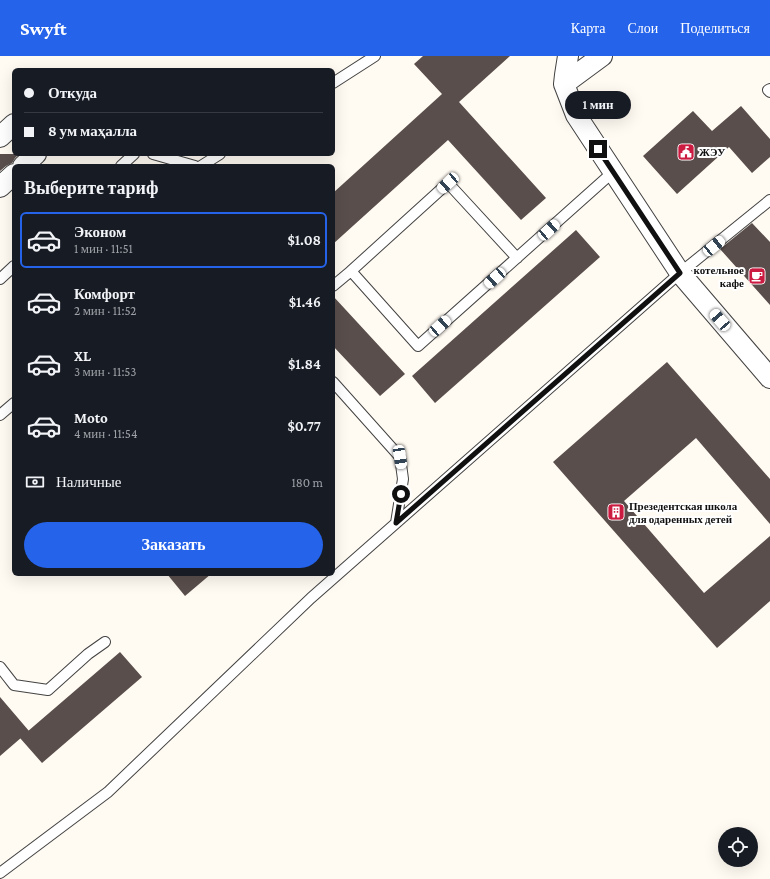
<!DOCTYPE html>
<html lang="ru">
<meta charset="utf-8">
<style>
body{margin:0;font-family:"Crimson Pro",serif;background:#20242c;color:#f1f3f6;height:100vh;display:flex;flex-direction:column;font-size:15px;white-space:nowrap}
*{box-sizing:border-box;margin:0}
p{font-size:13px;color:#9ea1a6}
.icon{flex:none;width:22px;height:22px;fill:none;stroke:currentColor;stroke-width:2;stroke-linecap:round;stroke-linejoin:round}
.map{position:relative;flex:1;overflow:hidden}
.drawer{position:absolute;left:12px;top:108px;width:323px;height:412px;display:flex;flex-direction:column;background:#171b24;border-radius:6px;box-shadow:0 4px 16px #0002}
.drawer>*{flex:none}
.top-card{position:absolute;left:12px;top:12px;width:323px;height:88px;border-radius:6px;box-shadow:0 4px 16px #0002;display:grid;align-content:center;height:88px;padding:0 12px;background:#171b24}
.tools{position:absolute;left:718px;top:771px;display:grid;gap:8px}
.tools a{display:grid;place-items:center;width:40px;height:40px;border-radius:50%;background:#171b24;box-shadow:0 4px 16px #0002;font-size:20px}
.end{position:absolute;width:18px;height:18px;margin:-9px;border:5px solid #101010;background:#fff;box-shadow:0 0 0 2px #fff}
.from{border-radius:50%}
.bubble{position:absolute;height:28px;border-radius:14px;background:#171b24;box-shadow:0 4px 16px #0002;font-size:13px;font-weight:600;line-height:28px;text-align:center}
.car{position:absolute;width:12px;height:24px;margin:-12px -6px;border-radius:5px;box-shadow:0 0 3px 1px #0007;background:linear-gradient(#fff 24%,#345 0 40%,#fff 0 76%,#345 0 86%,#fff 0)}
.top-card b{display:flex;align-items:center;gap:14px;height:38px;font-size:15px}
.top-card b+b{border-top:1px solid #363941}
.top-card i{width:10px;height:10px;background:#f1f3f6}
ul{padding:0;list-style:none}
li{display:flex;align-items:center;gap:12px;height:56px;margin:0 8px 6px;padding:0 4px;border:2px solid transparent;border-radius:6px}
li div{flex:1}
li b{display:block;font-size:15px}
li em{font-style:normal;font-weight:600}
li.active{border-color:#2563eb}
li>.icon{width:36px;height:36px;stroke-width:1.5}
h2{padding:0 12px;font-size:18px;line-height:48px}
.pay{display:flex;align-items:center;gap:10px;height:44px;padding:0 12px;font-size:15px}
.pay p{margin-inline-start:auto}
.cta{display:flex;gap:8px;margin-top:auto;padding:8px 12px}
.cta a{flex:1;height:46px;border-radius:24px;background:#2563eb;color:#fff;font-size:16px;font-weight:600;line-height:46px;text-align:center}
header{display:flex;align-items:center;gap:24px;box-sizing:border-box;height:56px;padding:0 20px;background:#2563eb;color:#fff}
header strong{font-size:19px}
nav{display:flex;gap:22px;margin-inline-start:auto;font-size:14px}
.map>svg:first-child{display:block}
</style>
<header>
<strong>Swyft</strong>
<nav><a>Карта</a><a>Слои</a><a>Поделиться</a></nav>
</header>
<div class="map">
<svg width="770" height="823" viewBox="0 0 770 823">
<rect width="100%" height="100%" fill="#fffaf2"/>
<path fill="#594e4b" d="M423,0H510L459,46L546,142L521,164L448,84L333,188V137L442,38L414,8Z
M741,50L770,83V101L752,117L729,91L677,138L643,100L693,55L712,75Z
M0,98H19L15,102L12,107L6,110L0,115Z
M752,167L770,186V249L720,193Z
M576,174L600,201L435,347L412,320Z
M333,240L405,318L380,340L333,290Z
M667,306L770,423V468L696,382L624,445L704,537L770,480V545L717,592L553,406Z
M167,518H211L185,540Z
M120,596L142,621L42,707L20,682Z
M0,641L29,675L0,700Z"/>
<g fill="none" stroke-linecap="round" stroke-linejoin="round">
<g stroke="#434343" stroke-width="12">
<path id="lane" d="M333,27L375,0
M770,33L768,34L770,36
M153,98L195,110
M121,110L134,98
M201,110L220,98
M351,215L448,127L517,202
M0,223L14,210
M333,230L351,215L418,290L613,116
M333,326L400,401L403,423L396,467
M0,359L14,347
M0,611L14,629L48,634L88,598L105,586
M0,817L108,736L311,542L680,217L770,144"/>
</g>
<g stroke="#434343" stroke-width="22">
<path id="street" d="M568,0L565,19L564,28L576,59L680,217L770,322
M564,28L602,0
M0,81L14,68
M23,110L36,98
M0,131L14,118"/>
</g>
<use href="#lane" stroke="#fff" stroke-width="10"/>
<use href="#street" stroke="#fff" stroke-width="20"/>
</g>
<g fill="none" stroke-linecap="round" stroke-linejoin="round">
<path stroke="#101010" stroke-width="5" d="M401,438L396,467L680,217L598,93"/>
</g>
<defs>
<g id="civic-square" transform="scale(0.9)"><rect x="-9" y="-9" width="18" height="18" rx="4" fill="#cc1b41" stroke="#fff"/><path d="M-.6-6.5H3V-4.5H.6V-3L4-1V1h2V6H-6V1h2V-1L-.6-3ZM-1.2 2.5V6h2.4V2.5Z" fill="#fff"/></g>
<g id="cafe-square" transform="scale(0.9)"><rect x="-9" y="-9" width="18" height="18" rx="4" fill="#cc1b41" stroke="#fff"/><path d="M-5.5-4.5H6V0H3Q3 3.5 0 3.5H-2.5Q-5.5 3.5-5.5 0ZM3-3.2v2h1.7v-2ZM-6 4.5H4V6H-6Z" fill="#fff"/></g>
<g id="building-square" transform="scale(0.9)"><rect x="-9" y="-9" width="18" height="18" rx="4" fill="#cc1b41" stroke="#fff"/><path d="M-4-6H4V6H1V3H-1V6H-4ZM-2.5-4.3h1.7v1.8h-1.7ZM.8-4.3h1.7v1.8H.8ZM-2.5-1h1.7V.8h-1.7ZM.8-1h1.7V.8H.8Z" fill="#fff"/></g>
</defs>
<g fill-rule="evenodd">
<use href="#civic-square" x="686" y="96"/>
<use href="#cafe-square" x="757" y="220"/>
<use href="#building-square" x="616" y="456"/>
</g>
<g text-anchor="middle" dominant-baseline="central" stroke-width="4" stroke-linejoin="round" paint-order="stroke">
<g font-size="11" font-weight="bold" fill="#101010" stroke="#fff" text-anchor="start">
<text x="699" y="96">ЖЭУ</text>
<text x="744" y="214" text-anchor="end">котельное<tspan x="744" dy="13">кафе</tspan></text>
<text x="629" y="450">Презедентская школа<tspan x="629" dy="13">для одаренных детей</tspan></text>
</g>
</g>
</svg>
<div class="tools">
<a><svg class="icon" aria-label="locate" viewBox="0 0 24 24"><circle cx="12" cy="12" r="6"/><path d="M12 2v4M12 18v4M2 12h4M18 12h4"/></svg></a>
</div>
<i class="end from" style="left:401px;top:438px"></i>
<i class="end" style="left:598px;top:93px"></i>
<div class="bubble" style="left:565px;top:35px;width:66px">1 мин</div>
<i class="car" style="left:448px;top:127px;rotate:228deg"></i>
<i class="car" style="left:549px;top:174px;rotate:48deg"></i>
<i class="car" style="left:714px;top:190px;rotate:51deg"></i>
<i class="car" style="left:495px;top:222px;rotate:228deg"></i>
<i class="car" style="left:720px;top:264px;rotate:319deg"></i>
<i class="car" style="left:440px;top:270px;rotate:48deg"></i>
<i class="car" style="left:400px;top:401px;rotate:171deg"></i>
<div class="top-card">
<b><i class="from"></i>Откуда</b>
<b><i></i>8 ум маҳалла</b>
</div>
<section class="drawer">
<h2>Выберите тариф</h2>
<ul>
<li class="active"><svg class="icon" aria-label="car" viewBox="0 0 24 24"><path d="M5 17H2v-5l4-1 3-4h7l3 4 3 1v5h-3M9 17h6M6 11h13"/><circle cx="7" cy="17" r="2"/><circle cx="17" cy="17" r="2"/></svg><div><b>Эконом</b><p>1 мин · 11:51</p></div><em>$1.08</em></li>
<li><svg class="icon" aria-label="car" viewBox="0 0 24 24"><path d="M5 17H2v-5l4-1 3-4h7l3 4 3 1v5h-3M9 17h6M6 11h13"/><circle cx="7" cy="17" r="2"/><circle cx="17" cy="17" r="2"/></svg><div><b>Комфорт</b><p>2 мин · 11:52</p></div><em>$1.46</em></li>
<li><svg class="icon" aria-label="car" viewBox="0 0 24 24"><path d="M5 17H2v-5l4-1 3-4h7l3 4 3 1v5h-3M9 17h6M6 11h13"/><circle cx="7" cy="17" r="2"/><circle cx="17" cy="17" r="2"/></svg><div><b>XL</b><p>3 мин · 11:53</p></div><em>$1.84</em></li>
<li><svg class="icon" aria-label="car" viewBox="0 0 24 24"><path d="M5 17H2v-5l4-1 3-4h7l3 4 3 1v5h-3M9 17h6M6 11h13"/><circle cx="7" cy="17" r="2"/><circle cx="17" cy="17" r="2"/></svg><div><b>Moto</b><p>4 мин · 11:54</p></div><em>$0.77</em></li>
</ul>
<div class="pay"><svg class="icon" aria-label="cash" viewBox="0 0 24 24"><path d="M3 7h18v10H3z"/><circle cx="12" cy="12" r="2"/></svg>Наличные<p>180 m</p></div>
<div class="cta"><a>Заказать</a></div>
</section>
</div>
